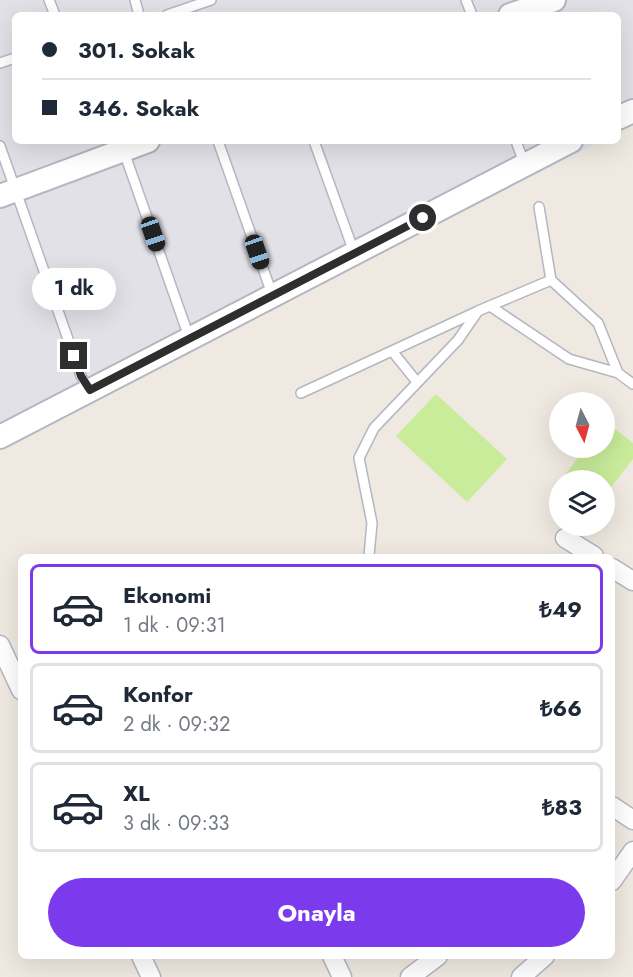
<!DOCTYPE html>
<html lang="tr">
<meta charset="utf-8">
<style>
body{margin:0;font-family:Jost,sans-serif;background:#f6f6f7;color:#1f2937;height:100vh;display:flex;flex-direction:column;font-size:22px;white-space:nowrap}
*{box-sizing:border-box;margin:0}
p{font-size:20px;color:#747a83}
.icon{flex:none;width:33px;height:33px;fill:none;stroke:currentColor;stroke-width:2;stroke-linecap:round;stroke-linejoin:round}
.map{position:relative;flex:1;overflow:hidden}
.panel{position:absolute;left:18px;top:554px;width:597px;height:405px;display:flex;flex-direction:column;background:#fff;border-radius:9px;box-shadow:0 6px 24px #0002}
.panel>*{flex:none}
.hud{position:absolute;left:12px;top:12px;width:609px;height:132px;border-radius:9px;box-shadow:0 6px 24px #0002;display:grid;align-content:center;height:132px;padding:0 30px;background:#fff}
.needle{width:39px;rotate:174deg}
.buttons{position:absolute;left:549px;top:392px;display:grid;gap:12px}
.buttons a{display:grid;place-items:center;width:66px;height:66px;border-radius:50%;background:#fff;box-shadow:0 6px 24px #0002;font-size:30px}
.end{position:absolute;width:27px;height:27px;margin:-14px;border:8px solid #2e2e2e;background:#fff;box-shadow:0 0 0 3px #fff}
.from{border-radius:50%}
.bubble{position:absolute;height:42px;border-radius:21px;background:#fff;box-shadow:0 6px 24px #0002;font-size:20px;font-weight:700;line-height:42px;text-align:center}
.car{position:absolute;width:18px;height:36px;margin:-18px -9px;border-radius:8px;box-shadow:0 0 4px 2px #0007;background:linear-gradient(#222 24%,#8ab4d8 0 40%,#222 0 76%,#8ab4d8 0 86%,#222 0)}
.hud b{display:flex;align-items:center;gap:21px;height:57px;font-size:22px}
.hud b+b{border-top:2px solid #e0e1e3}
.hud i{width:15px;height:15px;background:#1f2937}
ul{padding:10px 0 0;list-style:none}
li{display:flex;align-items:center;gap:18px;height:90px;margin:0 12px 9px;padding:0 18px;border:3px solid #e0e1e3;border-radius:9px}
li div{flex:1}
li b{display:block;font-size:22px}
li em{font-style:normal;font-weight:700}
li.current{border-color:#7c3aed}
li>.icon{width:54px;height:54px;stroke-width:1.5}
.cta{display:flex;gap:12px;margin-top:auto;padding:12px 30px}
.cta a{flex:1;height:69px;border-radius:36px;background:#7c3aed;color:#fff;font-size:24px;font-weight:700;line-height:69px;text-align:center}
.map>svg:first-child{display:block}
</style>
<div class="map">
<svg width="633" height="977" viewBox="0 0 633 977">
<rect width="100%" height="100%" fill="#efe9e1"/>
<path fill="#e3e1e8" d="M0,0H633V125L618,132V15H15V141H601L0,448Z"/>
<path fill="#c9ec9a" d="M436,394L507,459L467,502L396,436Z
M606,422L633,443V459L605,495L604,480H561L586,447H604Z"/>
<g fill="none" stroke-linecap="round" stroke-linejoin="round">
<g stroke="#b4b7c1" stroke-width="12">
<path id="service" d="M49,0L55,15
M135,0L139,15
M466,0L472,15
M167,15L211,0
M0,63L15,58
M218,141L272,294
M314,141L354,252
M516,141L524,163
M0,146L81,376L90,390
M123,149L189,337
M539,207L551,280
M490,306L569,359L618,373
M392,351L417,382
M301,393L476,312
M369,556L372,523L359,458L374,428L458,340L478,311L551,280L598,323L618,373L633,384"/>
</g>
<g stroke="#b4b7c1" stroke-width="21">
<path id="minor" d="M565,538L594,556
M612,568L633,581
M0,645L21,690
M612,806L633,820
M612,881L633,851
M141,956L151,977
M332,956L342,977
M410,977L438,956
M521,977L545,956"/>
</g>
<g stroke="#b4b7c1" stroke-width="26">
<path id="tertiary" d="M510,15L554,0
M618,118L633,111
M0,196L148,141
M0,437L571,141"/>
</g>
<use href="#service" stroke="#fff" stroke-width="9"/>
<use href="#minor" stroke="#fff" stroke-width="18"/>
<use href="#tertiary" stroke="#fff" stroke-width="22"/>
</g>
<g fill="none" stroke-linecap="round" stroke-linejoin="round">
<path stroke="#2e2e2e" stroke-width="8" d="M74,356L81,376L90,390L423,218"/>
</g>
</svg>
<div class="buttons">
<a><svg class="needle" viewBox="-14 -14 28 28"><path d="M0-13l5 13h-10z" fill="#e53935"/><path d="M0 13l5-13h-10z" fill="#747a83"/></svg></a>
<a><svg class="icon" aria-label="layers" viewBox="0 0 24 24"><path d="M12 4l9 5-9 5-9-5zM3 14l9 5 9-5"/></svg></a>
</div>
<i class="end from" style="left:423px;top:218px"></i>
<i class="end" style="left:74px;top:356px"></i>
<div class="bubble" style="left:32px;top:268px;width:84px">1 dk</div>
<i class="car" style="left:153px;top:234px;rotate:161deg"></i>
<i class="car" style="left:257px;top:252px;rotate:161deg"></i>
<div class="hud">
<b><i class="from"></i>301. Sokak</b>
<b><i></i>346. Sokak</b>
</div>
<section class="panel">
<ul>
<li class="current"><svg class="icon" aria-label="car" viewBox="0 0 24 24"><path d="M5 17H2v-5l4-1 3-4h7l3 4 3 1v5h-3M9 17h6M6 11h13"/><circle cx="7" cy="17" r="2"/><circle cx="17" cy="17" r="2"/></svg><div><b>Ekonomi</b><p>1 dk · 09:31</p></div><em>₺49</em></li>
<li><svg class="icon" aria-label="car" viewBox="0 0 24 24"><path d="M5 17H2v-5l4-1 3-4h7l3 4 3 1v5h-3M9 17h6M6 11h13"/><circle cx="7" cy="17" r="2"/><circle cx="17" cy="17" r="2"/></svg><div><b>Konfor</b><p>2 dk · 09:32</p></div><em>₺66</em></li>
<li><svg class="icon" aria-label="car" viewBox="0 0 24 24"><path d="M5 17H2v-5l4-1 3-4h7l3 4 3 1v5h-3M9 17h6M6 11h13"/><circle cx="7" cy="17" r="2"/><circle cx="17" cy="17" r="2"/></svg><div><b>XL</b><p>3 dk · 09:33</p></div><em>₺83</em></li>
</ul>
<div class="cta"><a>Onayla</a></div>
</section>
</div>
